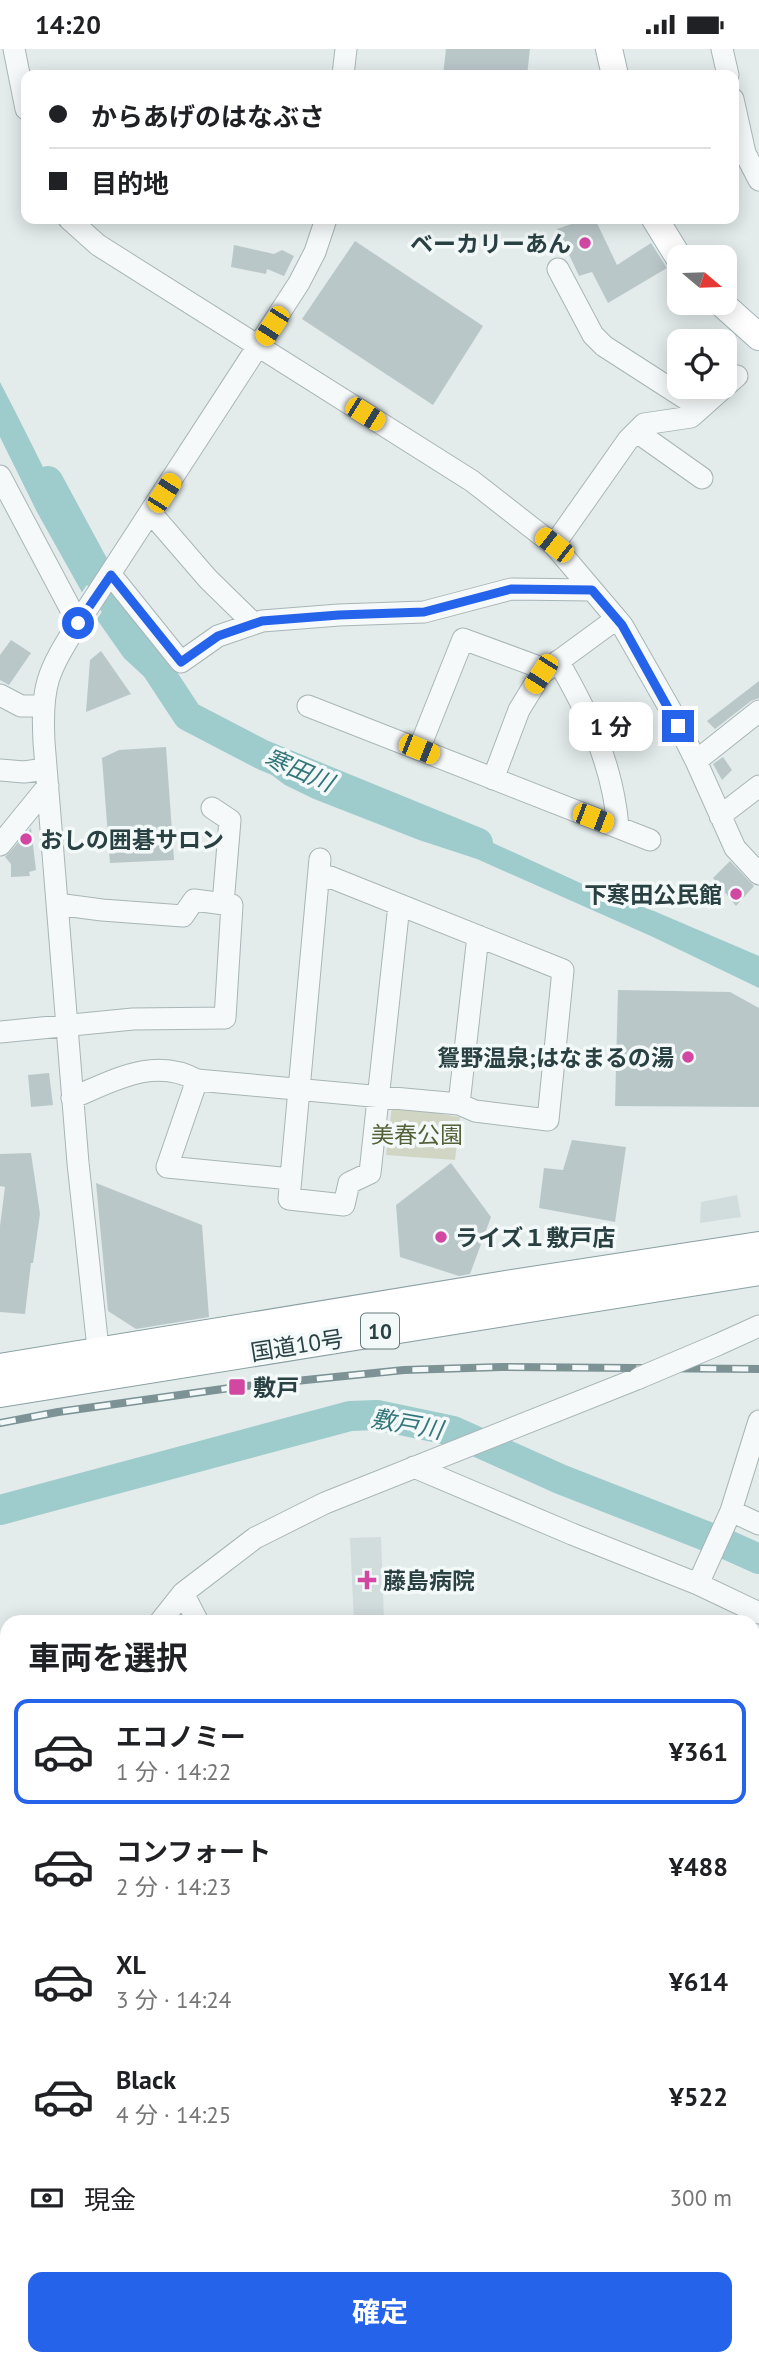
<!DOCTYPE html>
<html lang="ja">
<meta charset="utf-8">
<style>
body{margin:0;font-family:"PT Sans","Noto Sans JP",sans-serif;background:#f6f6f6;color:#202124;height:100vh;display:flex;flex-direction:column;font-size:26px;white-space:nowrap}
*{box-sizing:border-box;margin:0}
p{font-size:23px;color:#757577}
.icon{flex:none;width:38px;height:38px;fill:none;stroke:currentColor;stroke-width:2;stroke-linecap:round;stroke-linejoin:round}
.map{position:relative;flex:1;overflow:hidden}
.drawer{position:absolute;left:0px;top:1566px;width:760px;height:751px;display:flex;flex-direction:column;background:#fff;border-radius:21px 21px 0 0;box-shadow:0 4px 18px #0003}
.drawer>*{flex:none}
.top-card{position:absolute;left:21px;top:21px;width:718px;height:154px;border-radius:14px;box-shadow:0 4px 18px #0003;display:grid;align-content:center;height:154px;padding:0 28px;background:#fff}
.needle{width:46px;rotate:109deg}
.buttons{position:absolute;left:667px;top:196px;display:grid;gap:14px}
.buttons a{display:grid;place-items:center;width:70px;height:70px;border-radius:14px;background:#fff;box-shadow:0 4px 18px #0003;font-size:35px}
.end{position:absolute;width:32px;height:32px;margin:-16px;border:9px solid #2563eb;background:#fff;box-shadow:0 0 0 4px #fff}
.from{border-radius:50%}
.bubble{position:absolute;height:49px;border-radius:14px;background:#fff;box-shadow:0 4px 18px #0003;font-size:23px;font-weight:700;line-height:49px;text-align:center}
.car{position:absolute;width:21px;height:42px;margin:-21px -10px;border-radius:9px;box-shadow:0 0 5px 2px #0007;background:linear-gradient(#f5c518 24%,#345 0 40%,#f5c518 0 76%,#345 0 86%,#f5c518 0)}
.top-card b{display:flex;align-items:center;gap:24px;height:66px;font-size:26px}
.top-card b+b{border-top:2px solid #e0e0e0}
.top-card i{width:18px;height:18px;background:#202124}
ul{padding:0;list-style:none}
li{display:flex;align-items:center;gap:21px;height:105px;margin:0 14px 10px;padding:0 14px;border:4px solid transparent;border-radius:14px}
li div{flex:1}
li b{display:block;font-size:26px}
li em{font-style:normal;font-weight:700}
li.on{border-color:#2563eb}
li>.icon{width:63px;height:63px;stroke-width:1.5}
h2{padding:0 28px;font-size:32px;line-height:84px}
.pay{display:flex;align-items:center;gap:18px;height:77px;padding:0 28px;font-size:26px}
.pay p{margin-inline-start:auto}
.button{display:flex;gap:14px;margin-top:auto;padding:14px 28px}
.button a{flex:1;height:80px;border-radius:14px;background:#2563eb;color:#fff;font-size:28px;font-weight:700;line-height:80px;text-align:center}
.status{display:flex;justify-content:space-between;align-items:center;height:49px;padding:0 35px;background:#fff;direction:ltr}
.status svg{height:19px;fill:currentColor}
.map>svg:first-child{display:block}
</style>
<div class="status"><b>14:20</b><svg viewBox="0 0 49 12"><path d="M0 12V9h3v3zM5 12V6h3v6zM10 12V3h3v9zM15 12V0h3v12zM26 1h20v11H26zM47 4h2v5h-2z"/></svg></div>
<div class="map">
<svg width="759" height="2316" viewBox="0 0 759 2316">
<rect width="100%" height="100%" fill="#e3ebeb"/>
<path fill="#d1dcdd" d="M737,1146L741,1168L700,1174L701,1153Z
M381,1488L384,1573H354L350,1489Z"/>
<path fill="#d1d5c4" d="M392,1057L460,1068L455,1111L386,1106Z
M7,1764V1817L0,1829V1765Z"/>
<path fill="#9ecbcc" d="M0,333C43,415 81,499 126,579V588L136,607L173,653L289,726L392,772L457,780L480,788L600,843L654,862L759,907V939L653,888L477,810L419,791L314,750L285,736L231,695L176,665L167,658L149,632L124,609L98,572L37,463L0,388Z"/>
<path fill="#e3ebeb" d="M97,521L112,548L95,573L80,546Z"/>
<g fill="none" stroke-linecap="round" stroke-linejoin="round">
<path stroke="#9ecbcc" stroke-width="30" d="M48,432L115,556L188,667L263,706L478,794
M0,1461L350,1367L377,1366L453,1382L560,1430L721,1493L759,1510"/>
</g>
<path fill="#bac7c9" d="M446,0H530L527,26H443Z
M586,170H595L617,216L651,194L667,219L608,254L592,223L579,227L557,180Z
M355,192L483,277L433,356L302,270Z
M234,196L274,205L282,201L294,207L284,227L267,220L266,225L231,218Z
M11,591L31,604L9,636L0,631V606Z
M101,602L131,645L86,663L90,611Z
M759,632V649L751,652L715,680L707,672Z
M166,698L174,811L110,814L102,709L119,701Z
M723,708L732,721L722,731L713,715Z
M31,779L36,821L29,823L30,827L11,828V815L5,808Z
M730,812L754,837L736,857L713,829Z
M618,941L730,943L759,959V1058L615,1057Z
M49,1024L53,1056L31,1058L28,1026Z
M572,1091L626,1098L615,1173L539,1159L544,1119L563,1121Z
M31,1104L40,1165L33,1214H31L25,1265L0,1263V1177L5,1138L0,1137V1105Z
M451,1114L491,1168L470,1225L459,1227L400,1208L396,1156Z
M96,1134L202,1176L209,1268L136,1280L108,1262Z"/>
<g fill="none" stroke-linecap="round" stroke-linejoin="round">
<g stroke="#a8b5b6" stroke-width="23">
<path id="minor" d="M14,0L26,60
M722,0L728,26
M343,26L346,0
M733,50L745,104L759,131
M69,170L98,196L472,432L554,496L622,576L670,660L696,712L735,799L759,825
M558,220L593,286L604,297L694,355L712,344
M637,383L702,429
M0,427L78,574
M151,464L208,530L254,575
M554,496L628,391L644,375L691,368L737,327L724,335
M111,526L181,613L218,587L262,572L339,566L424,563L511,540L592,541
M558,612C589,665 613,717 618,778
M0,646L21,657H43
M308,657L650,791
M419,700L463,590L547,621
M696,712L759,662
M0,721L24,723L46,720
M493,730L519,661L541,625L616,570
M212,759L230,771L223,855
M720,767L759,737
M0,796L48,737
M320,810L289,1150L344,1156L349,1134L370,1124L399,856
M0,983L133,970L225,969L232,856L194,851L183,867L102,861L57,855
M197,1031L167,1118L291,1130
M72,1049C113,1032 154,1007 197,1031L459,1055L475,1062L548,1071L563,921L330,828L318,833
M459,1055L478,887
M717,1296L759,1277
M100,1318L78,1114L44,693C41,634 48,623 78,574L299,234L315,203L326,170
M414,1418L572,1485L698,1535L759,1564
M731,1462L759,1475
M698,1535L731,1462L759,1372
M183,1544L198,1573
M160,1573L183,1544L255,1489L325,1454L639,1329
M0,1710L7,1708
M0,1749H7
M0,1848L7,1836
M0,1891L7,1895
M752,2018H759
M0,2044L7,2033
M752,2058L757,2316
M0,2187L7,2191
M0,2242L7,2241
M43,2310L44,2316
M130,2310V2316
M218,2310V2316
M310,2310V2316
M401,2310V2316
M490,2310V2316
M578,2310V2316
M668,2310V2316"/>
</g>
<g stroke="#a2b5b7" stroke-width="28">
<path id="major" d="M609,0L615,26
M655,170L679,209
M721,254L759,288"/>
</g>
<g stroke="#8aa0a2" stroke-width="32">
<path id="highway" d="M0,1320L512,1236L759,1198
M0,1343L759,1221"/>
</g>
<use href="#minor" stroke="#f6f9f9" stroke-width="21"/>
<use href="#major" stroke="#fff" stroke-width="26"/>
<use href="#highway" stroke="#fff" stroke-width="30"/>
<g stroke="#7c9295" stroke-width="8">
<path id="rail" d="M0,1374L58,1363L237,1338L404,1321L501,1318L759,1320"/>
</g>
<use href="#rail" stroke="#f3f8f8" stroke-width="5" stroke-dasharray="16" stroke-linecap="butt"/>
<g stroke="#a8b5b6" stroke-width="23" stroke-linecap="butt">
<path id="minor-bridge" d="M639,1329L717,1296"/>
</g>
<use href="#minor-bridge" stroke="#f6f9f9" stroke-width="21"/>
</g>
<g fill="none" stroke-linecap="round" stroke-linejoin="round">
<path stroke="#2563eb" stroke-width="9" d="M78,574L111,526L181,613L218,587L262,572L339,566L424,563L511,540L592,541L622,576L678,677"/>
</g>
<g fill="#d247a2" stroke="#f3f8f8" stroke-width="2.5">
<circle cx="585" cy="194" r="7"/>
<circle cx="26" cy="790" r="7"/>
<circle cx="736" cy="845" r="7"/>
<circle cx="688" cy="1008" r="7"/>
<circle cx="441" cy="1188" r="7"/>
<rect x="228" y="1329" width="18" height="18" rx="3.5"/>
<path d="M363.5 1520.5h7v7h7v7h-7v7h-7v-7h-7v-7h7z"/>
</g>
<g text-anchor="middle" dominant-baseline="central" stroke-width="7" stroke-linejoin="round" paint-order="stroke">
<rect fill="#f3f8f8" stroke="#66787a" stroke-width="2" x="361" y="1264.5" width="38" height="35" rx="5"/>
<g font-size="21" font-weight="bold" fill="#2a4144">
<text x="380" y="1282">10</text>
</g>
<g font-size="23" font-weight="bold" fill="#2a4144" stroke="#f3f8f8" text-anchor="start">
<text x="571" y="194" text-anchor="end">ベーカリーあん</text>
<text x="40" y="790">おしの囲碁サロン</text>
<text x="722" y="845" text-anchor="end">下寒田公民館</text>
<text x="674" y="1008" text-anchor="end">鴛野温泉;はなまるの湯</text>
<text x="455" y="1188">ライズ１敷戸店</text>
<text x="253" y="1338">敷戸</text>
<text x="383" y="1531">藤島病院</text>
</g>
<g font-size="23" fill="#546037" stroke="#f3f8f8">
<text x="417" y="1085">美春公園</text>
</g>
<g font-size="23" fill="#2a4144" stroke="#f3f8f8">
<text transform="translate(297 1296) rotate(-9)">国道10号</text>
</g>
<g font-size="24" font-style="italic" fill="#337679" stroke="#f3f8f8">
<text transform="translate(299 721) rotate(23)">寒田川</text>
<text transform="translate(407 1375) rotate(10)">敷戸川</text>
</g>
</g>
</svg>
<div class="buttons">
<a><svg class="needle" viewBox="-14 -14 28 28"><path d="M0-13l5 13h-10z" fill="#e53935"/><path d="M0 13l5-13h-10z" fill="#757577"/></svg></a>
<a><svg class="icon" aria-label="locate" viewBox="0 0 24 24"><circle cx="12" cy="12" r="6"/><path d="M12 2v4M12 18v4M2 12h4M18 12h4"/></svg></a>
</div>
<i class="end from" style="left:78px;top:574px"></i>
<i class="end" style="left:678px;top:677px"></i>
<div class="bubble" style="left:569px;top:653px;width:84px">1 分</div>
<i class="car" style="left:272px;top:277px;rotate:213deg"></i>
<i class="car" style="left:365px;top:365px;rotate:122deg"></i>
<i class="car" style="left:164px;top:444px;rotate:33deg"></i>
<i class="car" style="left:554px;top:496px;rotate:308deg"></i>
<i class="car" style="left:541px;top:625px;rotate:213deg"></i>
<i class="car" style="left:419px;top:700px;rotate:112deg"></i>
<i class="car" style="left:593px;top:769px;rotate:111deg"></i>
<div class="top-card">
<b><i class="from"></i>からあげのはなぶさ</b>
<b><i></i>目的地</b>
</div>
<section class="drawer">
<h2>車両を選択</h2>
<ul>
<li class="on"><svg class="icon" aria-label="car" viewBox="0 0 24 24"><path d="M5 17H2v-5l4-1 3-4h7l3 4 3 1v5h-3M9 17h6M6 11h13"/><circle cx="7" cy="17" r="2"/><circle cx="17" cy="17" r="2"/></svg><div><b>エコノミー</b><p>1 分 · 14:22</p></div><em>¥361</em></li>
<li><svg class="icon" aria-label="car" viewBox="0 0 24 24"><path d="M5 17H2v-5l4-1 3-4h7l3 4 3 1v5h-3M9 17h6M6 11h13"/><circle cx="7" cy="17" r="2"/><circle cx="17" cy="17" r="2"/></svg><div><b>コンフォート</b><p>2 分 · 14:23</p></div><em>¥488</em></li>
<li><svg class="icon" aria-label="car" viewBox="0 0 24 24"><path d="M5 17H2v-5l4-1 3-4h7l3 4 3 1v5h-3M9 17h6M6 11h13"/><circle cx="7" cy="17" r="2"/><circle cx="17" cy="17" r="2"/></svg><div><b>XL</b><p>3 分 · 14:24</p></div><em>¥614</em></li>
<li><svg class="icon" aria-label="car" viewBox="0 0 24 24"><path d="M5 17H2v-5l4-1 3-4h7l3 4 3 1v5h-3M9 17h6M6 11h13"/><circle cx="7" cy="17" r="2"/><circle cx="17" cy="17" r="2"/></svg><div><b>Black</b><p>4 分 · 14:25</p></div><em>¥522</em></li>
</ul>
<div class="pay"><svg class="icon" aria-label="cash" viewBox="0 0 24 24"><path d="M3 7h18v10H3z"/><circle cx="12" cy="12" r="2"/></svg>現金<p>300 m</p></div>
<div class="button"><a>確定</a></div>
</section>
</div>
